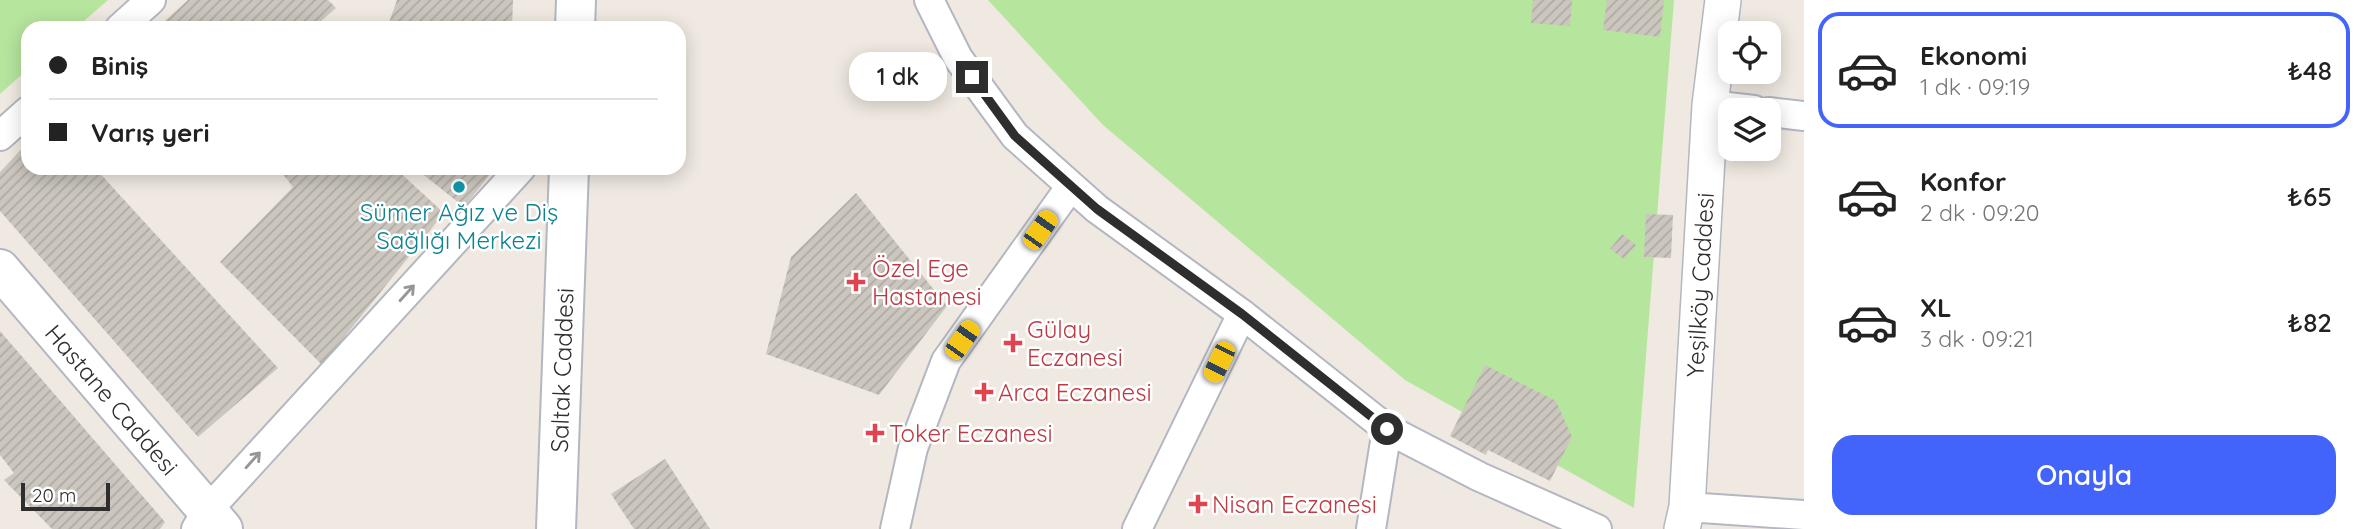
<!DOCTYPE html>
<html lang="tr">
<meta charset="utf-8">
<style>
body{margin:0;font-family:Quicksand,sans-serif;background:#f2f2f2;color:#222;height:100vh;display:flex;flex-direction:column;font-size:26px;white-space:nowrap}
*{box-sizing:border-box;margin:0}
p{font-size:23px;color:#767676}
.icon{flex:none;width:38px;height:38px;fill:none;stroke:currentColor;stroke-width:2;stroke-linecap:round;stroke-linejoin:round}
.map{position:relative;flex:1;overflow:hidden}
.side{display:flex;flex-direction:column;background:#fff;width:560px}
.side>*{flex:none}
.top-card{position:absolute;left:21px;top:21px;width:665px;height:154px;border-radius:21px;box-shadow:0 4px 18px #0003;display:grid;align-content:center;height:154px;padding:0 28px;background:#fff}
.controls{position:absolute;left:1718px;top:21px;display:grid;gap:14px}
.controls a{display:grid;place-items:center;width:63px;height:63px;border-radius:14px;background:#fff;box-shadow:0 4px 18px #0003;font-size:35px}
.scale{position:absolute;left:21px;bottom:18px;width:89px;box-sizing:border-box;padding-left:7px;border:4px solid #2e2e2e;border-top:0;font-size:19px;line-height:24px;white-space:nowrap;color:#2e2e2e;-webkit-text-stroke:5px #fff;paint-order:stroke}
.end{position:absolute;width:32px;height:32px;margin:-16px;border:9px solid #2e2e2e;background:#fff;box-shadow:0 0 0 4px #fff}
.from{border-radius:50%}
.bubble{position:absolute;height:49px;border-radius:21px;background:#fff;box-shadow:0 4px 18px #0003;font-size:23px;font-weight:600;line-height:49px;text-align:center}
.car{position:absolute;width:21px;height:42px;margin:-21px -10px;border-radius:9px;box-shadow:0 0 5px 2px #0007;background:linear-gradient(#f5c518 24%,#345 0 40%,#f5c518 0 76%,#345 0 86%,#f5c518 0)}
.top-card b{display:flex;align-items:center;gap:24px;height:66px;font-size:26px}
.top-card b+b{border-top:2px solid #e0e0e0}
.top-card i{width:18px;height:18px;background:#222}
ul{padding:12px 0 0;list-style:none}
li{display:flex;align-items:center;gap:21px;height:116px;margin:0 14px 10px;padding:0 14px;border:4px solid transparent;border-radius:21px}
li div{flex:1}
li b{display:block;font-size:26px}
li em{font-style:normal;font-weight:600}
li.current{border-color:#4264fb}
li>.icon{width:63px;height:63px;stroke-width:1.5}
.primary-button{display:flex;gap:14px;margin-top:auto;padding:14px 28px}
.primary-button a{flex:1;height:80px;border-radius:21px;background:#4264fb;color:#fff;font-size:28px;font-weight:600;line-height:80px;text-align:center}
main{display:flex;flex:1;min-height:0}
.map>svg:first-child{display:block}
</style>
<main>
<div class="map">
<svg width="1804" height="529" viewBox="0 0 1804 529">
<defs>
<pattern id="building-hatch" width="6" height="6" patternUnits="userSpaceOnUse" patternTransform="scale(1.75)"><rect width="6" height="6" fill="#cbc7bf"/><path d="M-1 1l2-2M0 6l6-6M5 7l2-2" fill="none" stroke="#afaba4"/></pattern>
</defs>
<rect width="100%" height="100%" fill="#efe9e1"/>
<path fill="#b6e59e" d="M0,0H108L76,28H28V69L0,94Z
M988,0H1674L1634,508L1405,380L1103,125Z"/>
<path fill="url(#building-hatch)" d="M188,0H328L336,8L313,28H157Z
M397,0H513L512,28H387Z
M1533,0H1572L1570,26L1531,23Z
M1607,0H1664L1660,37L1603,30Z
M28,142V168H95L278,368L198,437L0,211V172Z
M278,168H395L444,213L322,365L220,262L293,187Z
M415,168H495L464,207Z
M856,193L947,306L879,395L766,354L791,257Z
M1646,214L1673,215L1671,258L1644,257Z
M1622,234L1636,245L1624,259L1610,249Z
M0,331L165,522L160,529H52L4,480L14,473L0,455Z
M1485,365L1556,401L1572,437L1550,481L1488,450L1486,455L1450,436Z
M665,459L710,529H634L611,494Z"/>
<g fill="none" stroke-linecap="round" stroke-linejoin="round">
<g stroke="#b4b7c1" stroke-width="32">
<path id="minor" d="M929,0L958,58L1015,136L1097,209L1242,314L1387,429L1480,477L1597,529
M120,28L151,0
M1710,105L1754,110
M1769,112L1804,116
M0,136L28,111
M1687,507L1804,515
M196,529L207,511L521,168
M895,529L913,448L946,361L1071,186
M1137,529L1242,314
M1371,529L1387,429"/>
</g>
<g stroke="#b4b7c1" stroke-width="38">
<g id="tertiary">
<path id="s1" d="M1682,529L1687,507L1710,105L1723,0"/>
</g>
</g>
<g stroke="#b4b7c1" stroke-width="42">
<g id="secondary">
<path d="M575,28L576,0"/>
<path id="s2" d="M0,269L223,529"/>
<path id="s3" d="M556,529L569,168"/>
</g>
</g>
<use href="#minor" stroke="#fff" stroke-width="28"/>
<use href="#tertiary" stroke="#fff" stroke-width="35"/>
<use href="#secondary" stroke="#fff" stroke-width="38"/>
</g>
<defs><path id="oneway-shaft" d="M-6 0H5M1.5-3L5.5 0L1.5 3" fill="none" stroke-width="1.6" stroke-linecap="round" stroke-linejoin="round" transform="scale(1.75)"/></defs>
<g stroke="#969696">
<use href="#oneway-shaft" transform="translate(407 293) rotate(-48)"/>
<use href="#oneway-shaft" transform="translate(253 460) rotate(-48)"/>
</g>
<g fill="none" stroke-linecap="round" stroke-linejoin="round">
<path stroke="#2e2e2e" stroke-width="9" d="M972,77L1015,136L1097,209L1242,314L1387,429"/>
</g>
<circle fill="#0f9aa8" stroke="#fff" stroke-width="2.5" cx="459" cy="187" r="7"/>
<g fill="#e0444e" stroke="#fff" stroke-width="2.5">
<path d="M852.5 271.5h7v7h7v7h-7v7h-7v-7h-7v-7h7z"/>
<path d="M1009.5 332.5h7v7h7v7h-7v7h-7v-7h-7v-7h7z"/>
<path d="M980.5 381.5h7v7h7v7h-7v7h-7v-7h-7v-7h7z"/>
<path d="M871.5 422.5h7v7h7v7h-7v7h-7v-7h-7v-7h7z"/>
<path d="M1194.5 493.5h7v7h7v7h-7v7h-7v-7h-7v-7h7z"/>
</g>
<g text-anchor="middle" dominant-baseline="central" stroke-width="5" stroke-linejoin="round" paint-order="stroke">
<g font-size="24" fill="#0d838f" stroke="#fff">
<text x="459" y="212">Sümer Ağız ve Diş<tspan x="459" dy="28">Sağlığı Merkezi</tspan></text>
</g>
<g font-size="24" fill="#be3a42" stroke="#fff" text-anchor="start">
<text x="872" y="268">Özel Ege<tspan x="872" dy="28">Hastanesi</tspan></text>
<text x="1027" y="329">Gülay<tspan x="1027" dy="28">Eczanesi</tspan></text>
<text x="998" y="392">Arca Eczanesi</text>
<text x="889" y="433">Toker Eczanesi</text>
<text x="1212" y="504">Nisan Eczanesi</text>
</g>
<g font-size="24" fill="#2e2e2e" stroke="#fff">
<text stroke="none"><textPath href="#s1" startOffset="245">Yeşilköy Caddesi</textPath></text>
<text stroke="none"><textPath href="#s3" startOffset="159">Saltak Caddesi</textPath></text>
<text stroke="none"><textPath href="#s2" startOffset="172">Hastane Caddesi</textPath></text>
</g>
</g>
</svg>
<div class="controls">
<a><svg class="icon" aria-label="locate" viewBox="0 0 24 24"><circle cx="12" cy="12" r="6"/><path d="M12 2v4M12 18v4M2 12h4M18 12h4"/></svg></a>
<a><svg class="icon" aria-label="layers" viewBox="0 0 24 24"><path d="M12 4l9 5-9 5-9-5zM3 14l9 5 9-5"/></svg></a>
</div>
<div class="scale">20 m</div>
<i class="end from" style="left:1387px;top:429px"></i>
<i class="end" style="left:972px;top:77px"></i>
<div class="bubble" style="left:849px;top:52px;width:98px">1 dk</div>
<i class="car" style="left:1040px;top:230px;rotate:35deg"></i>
<i class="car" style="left:962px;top:340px;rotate:35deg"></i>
<i class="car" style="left:1219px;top:362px;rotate:206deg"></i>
<div class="top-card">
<b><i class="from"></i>Biniş</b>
<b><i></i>Varış yeri</b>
</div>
</div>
<section class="side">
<ul>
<li class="current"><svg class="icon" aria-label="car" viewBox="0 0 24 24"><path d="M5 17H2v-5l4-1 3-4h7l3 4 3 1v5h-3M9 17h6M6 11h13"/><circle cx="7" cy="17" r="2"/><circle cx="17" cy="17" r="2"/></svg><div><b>Ekonomi</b><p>1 dk · 09:19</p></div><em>₺48</em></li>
<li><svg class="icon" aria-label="car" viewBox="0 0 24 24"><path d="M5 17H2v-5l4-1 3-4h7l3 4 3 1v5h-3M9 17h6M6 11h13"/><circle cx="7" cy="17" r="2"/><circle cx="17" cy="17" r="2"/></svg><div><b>Konfor</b><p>2 dk · 09:20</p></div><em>₺65</em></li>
<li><svg class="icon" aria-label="car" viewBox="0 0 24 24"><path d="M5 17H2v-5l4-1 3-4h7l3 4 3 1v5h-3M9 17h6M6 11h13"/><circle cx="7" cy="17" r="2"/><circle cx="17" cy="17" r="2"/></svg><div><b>XL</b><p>3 dk · 09:21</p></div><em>₺82</em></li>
</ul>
<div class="primary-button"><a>Onayla</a></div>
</section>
</main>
